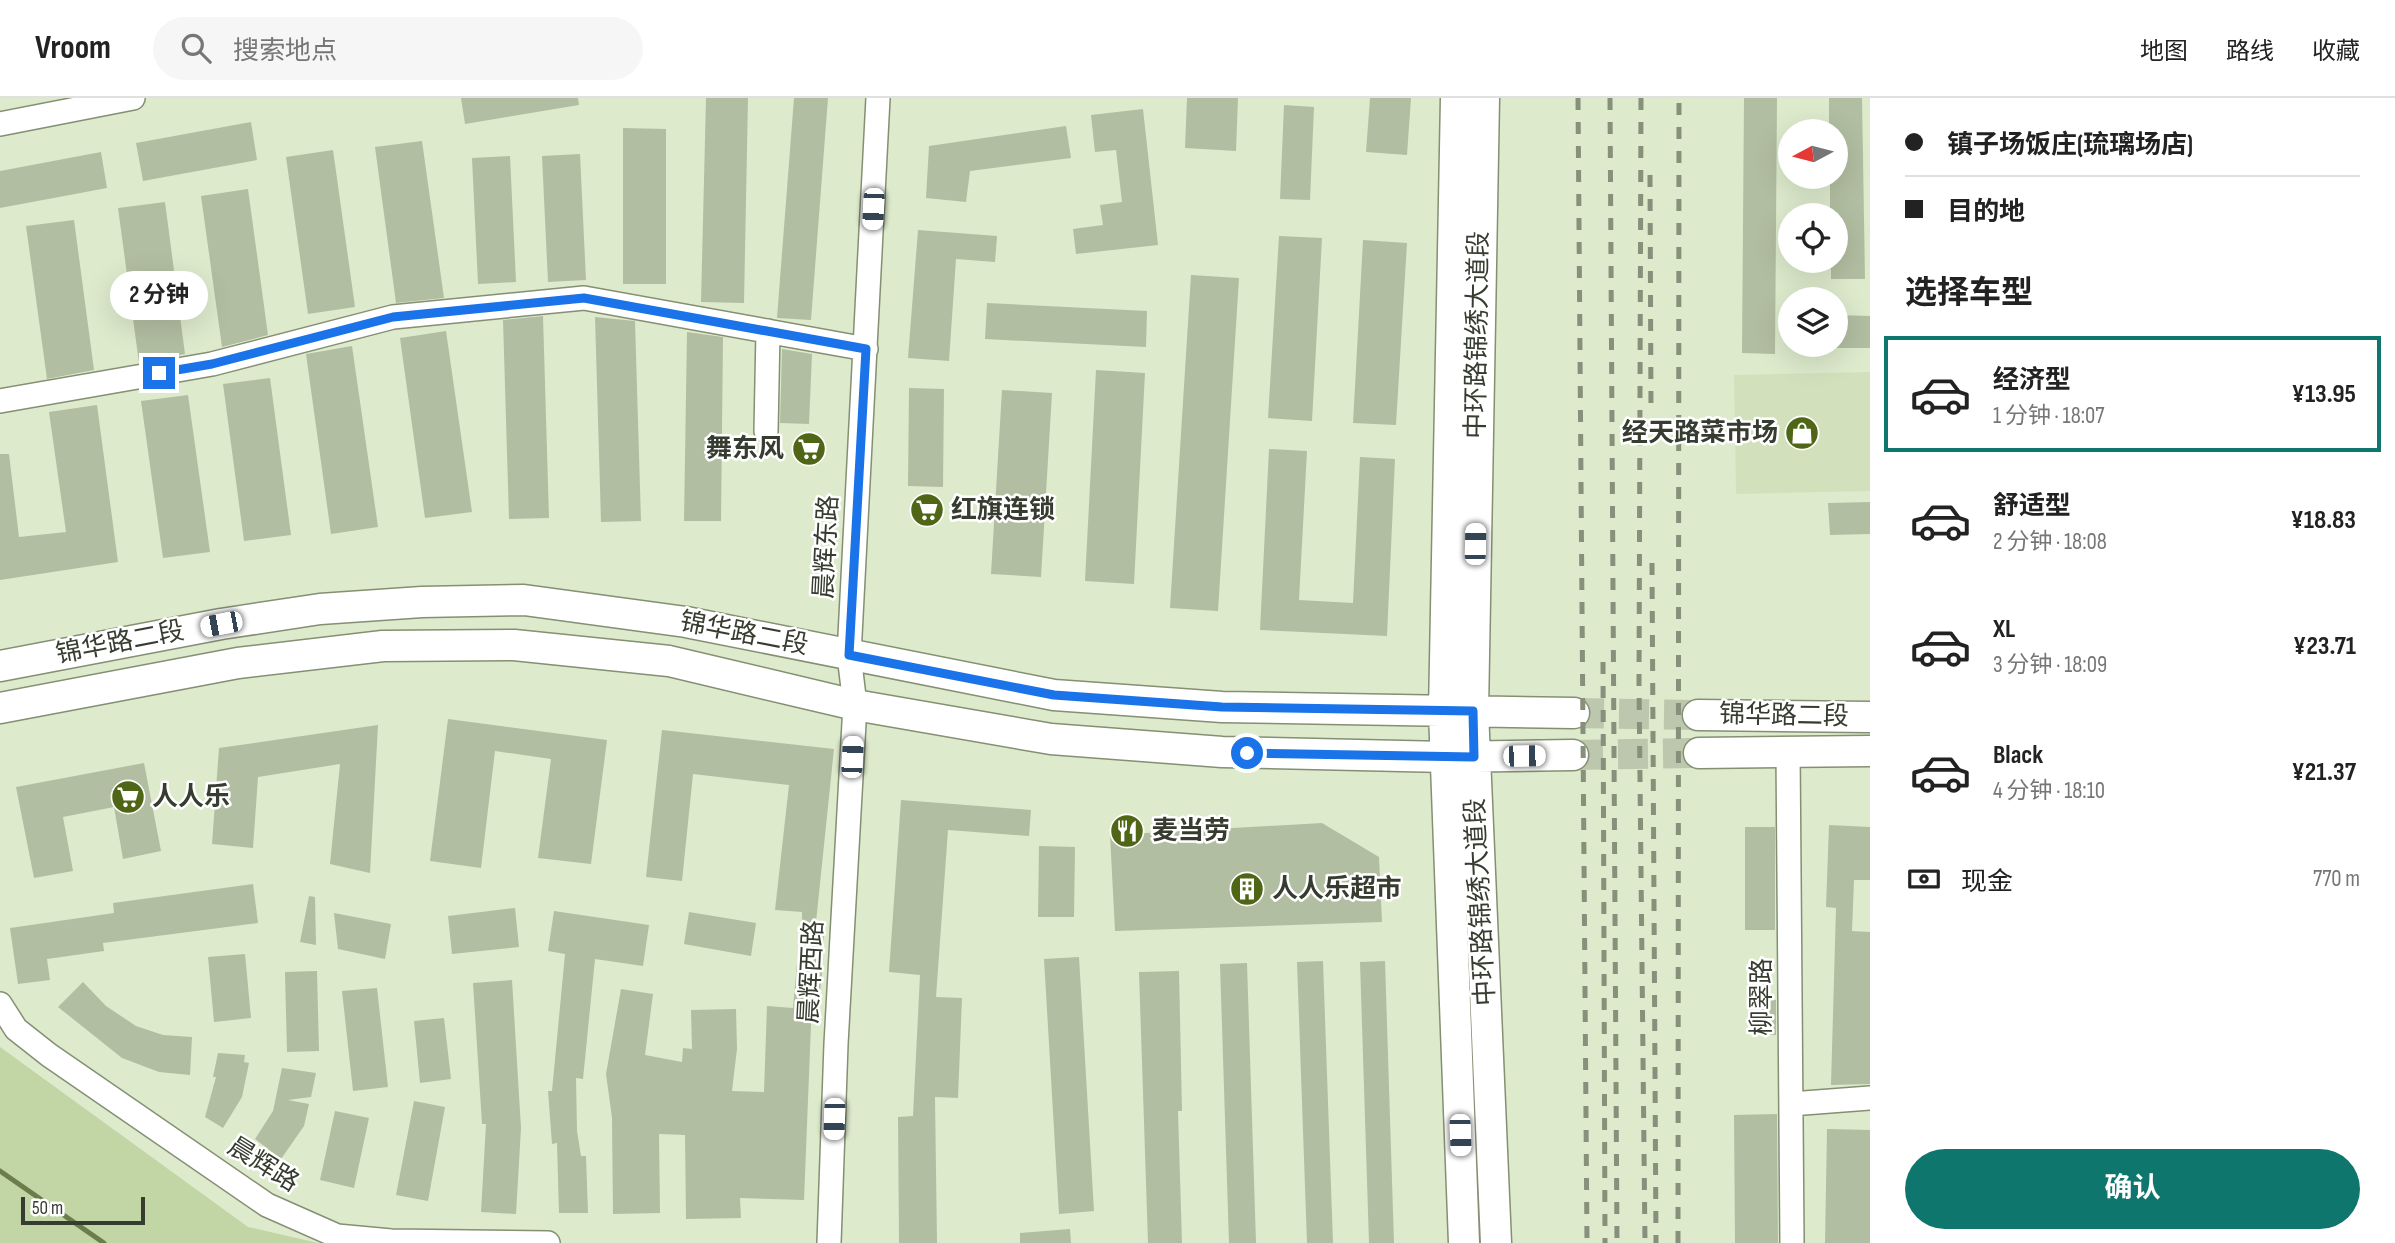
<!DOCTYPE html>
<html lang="zh">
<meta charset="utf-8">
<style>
body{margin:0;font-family:"Sofia Sans Condensed","Noto Sans SC",sans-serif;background:#f6f6f6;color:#222;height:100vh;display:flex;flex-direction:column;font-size:26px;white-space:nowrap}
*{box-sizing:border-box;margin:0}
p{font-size:23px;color:#767676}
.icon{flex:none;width:38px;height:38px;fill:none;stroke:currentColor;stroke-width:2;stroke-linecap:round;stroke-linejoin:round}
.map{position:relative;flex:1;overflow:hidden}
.panel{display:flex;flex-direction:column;background:#fff;width:525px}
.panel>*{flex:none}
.guide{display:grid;align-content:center;height:154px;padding:0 35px;background:#fff}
.needle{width:46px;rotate:263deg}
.tools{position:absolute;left:1778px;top:21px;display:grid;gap:14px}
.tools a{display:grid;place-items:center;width:70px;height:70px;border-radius:50%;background:#fff;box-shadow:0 7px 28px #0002;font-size:35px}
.scale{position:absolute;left:21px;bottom:18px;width:124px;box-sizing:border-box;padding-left:7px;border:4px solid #373c30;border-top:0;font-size:19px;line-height:24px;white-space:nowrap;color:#373c30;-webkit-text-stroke:5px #fff;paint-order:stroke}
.end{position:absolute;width:32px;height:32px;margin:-16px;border:9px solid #1a73e8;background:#fff;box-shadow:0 0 0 4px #fff}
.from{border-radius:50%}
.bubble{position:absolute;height:49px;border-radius:24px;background:#fff;box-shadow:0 7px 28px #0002;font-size:23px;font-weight:700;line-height:49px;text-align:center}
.car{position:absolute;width:21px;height:42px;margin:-21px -10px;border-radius:9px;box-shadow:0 0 5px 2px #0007;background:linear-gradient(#fff 24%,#345 0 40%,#fff 0 76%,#345 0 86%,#fff 0)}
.guide b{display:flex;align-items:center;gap:24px;height:66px;font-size:26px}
.guide b+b{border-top:2px solid #e0e0e0}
.guide i{width:18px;height:18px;background:#222}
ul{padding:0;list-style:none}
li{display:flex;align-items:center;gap:21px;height:116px;margin:0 14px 10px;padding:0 21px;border:4px solid transparent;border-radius:0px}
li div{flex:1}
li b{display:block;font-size:26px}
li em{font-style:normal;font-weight:700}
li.selected{border-color:#0f766e}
li>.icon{width:63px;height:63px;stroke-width:1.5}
h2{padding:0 35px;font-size:32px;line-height:84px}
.pay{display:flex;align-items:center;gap:18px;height:77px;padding:0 35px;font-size:26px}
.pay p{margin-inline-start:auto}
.cta{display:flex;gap:14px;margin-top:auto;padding:14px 35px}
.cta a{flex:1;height:80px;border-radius:42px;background:#0f766e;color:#fff;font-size:28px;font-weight:700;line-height:80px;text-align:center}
header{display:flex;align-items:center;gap:42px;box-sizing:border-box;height:98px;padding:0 35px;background:#fff;border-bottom:2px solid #e0e0e0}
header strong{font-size:33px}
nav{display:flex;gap:38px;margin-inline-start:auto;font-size:24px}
.search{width:490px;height:63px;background:#f6f6f6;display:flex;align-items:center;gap:18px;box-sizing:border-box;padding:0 24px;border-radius:38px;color:#767676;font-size:26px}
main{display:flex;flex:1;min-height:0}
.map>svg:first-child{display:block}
</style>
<header>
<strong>Vroom</strong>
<div class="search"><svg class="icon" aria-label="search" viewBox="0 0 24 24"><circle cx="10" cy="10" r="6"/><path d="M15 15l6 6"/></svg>搜索地点</div>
<nav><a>地图</a><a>路线</a><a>收藏</a></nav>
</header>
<main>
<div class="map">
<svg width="1870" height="1145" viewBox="0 0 1870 1145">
<rect width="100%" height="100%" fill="#ddeacc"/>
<path fill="#d2e1bc" d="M1870,274V393L1736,396L1734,277Z"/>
<path fill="#c2d5a4" d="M0,949L248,1129L318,1145H0Z"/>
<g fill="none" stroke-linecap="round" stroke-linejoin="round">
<path stroke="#6b7d4b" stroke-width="5" d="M0,1073L104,1145"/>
</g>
<path fill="#b2bea1" d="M461,0H578L579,7L465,26Z
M706,0H748L744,205L701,204Z
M794,0H828L811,222L777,220Z
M1187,0H1238L1236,53L1185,50Z
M1370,0H1411L1407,57L1366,54Z
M1744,0H1777L1775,256L1742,255Z
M1829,0H1862L1865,181H1831V163H1836V117H1830V79H1836V33H1829Z
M1284,7L1314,9L1310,102L1280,101Z
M1143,11L1158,147L1076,156L1073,131L1103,127L1100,107L1122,104L1116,52L1095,54L1091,17Z
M251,24L257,62L143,83L136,45Z
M1066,28L1071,60L970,73L966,104L926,100L929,48Z
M623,30L666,31V186H623Z
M422,43L444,200L396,205L375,49Z
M333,52L355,209L308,216L286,59Z
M101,54L107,90L0,110V73Z
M580,56L586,182L548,184L542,58Z
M510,58L516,184L478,186L472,60Z
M248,91L268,237L222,249L201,98Z
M165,104L185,256L139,265L118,110Z
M74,122L94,272L47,281L26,128Z
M918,132L997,138L995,164L956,161L949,263L908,260Z
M1279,138L1322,140L1312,323L1268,320Z
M1363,142L1407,145L1396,327L1353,325Z
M1191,177L1239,180L1218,513L1170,510Z
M987,205L1147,213L1146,249L985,241Z
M1836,217L1870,218V250H1836Z
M543,218L549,420L509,421L503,222Z
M595,219L635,223L641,423L601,424Z
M446,233L472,414L425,420L400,240Z
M687,234L723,239L721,423H684Z
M352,248L378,429L331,436L306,256Z
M782,251L812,256L809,326L780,325Z
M1096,272L1145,275L1134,486L1085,483Z
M270,280L291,437L244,443L223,286Z
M909,290L944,291L943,389L908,388Z
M1002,292L1052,295L1041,479L991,476Z
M188,297L210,454L163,460L141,303Z
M97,307L118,464L0,482V356H9L19,439L66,434L49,314Z
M1269,351L1307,353L1299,502L1353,505L1360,359L1395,361L1387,538L1260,532Z
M1870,404V436L1830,437L1828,405Z
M448,621L607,642L591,766L538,760L551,661L495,653L481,770L430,763Z
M378,627L370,775L330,766L340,666L258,679L253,750L212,746L219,650Z
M662,632L834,651L816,824H824L823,866L819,903L812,902L804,1102L740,1100L741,1120L686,1121L685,1037L659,1036L660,1115L613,1116L612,1020L606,976L621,891L653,896L645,957L682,964L683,950L692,951L691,912L736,911L737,951L732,993L764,994L767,908L793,910L797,866H801L802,814L775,812L789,687L693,676L682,783L646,779Z
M144,665L161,753L123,761L114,709L63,719L73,773L34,780L16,689Z
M901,702L1031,712L1029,738L948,732L936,899L962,900L958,1000L935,999L937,1145H899L898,1019L913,1018L920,877L889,874Z
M1322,725L1379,759L1382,824L1115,833L1110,737Z
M1829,727L1870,729V782H1854L1852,833L1870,834V986L1831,987L1836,810L1826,809Z
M1745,729H1775V832H1745Z
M1039,748L1075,749L1074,819H1038Z
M253,786L258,825L103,845L104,853L47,861L50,882L18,886L10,830L114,815L113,805Z
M309,798L315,799L316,847L300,844Z
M515,810L519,849L452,856L448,818Z
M554,813L649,827L643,868L595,861L583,981L576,980L577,1033L581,1058H586L588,1115H559L557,1045L552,1046L548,993H552L565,856L548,853Z
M689,814L756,825L751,858L684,846Z
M334,815L391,826L385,861L338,851Z
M245,856L251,920L214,924L208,859Z
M1079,859L1094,1113L1059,1116L1044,861Z
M1323,863L1333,1145H1307L1297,864Z
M1385,863L1394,1145H1369L1360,864Z
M1247,865L1256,1145H1229L1220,866Z
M317,873L319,953L287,954L285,874Z
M1179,873L1182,1013H1178L1182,1145H1148L1139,874Z
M512,882L521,1030L516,1116L481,1114L486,1026H482L473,885Z
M83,884L106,908L136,928L163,937L192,939L190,977L159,974L122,960L58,909Z
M377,890L388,989L353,993L342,893Z
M1759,901L1776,902V937H1758Z
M444,920L451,981L420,985L414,923Z
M218,955L245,957L244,964L249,965L242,999L223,1030L205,1019L216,979H213Z
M282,970L316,975L311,999L288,1002L309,1006L304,1028L281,1061L255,1041L273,1013Z
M414,1003L445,1009L428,1103L396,1097Z
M335,1013L369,1020L354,1090L320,1082Z
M1777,1016L1778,1145H1735L1734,1017Z
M1827,1031L1870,1032V1145H1825Z
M1070,1131L1071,1145H1020V1135Z"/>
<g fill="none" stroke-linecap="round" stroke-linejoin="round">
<path stroke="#bcc7ad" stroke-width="30" stroke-dasharray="30 15" stroke-linecap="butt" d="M1574,615L1698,617
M1573,657L1699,655"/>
<g stroke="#848f73" stroke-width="26">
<path id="minor" d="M0,26L133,0
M0,303L212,266L393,219L584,200L866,251
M766,333L768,233
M1788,653L1792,1145
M0,906L16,931L49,957L267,1107L337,1138L391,1143L548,1145
M1791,1006L1870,1000
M829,1145L836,946L855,607L849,557L878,0"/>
</g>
<g stroke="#848f73" stroke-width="33">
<path id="major" d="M1456,0L1444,614L1464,1145
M1484,0L1473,613L1496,1145
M0,568L221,526L320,511L422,504L524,502L686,524L1054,597L1222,609L1574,615
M0,610L238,565L383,548L514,547L669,563L855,607L1051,641L1222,654L1446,659L1573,657
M1698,617L1870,619
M1699,655L1870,653"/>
</g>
<use href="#minor" stroke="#fff" stroke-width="23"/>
<use href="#major" stroke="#fff" stroke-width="30"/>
<path stroke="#87907b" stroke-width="5" stroke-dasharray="12 12" stroke-linecap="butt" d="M1578,0L1587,1145
M1610,0L1617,1145
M1641,0L1639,587L1645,1145
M1650,77L1651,315
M1652,465L1656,1145
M1603,564L1605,1145
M1678,1145L1679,0"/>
</g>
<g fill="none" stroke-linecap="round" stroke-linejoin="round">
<path stroke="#1a73e8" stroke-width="9" d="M159,275L212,266L393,219L584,200L866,251L849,557L1054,597L1222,609L1473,613L1474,659L1247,655"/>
</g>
<defs>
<g id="shop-disc" transform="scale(1.75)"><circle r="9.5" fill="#4e6616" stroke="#fff"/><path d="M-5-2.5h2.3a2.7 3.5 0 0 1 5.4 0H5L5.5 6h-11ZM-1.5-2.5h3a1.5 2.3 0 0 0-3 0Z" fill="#fff"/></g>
<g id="supermarket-disc" transform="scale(1.75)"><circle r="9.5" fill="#4e6616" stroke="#fff"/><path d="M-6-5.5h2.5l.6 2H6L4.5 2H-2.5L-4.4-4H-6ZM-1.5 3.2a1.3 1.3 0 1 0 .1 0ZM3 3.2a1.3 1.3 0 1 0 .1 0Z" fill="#fff"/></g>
<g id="restaurant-disc" transform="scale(1.75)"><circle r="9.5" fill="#4e6616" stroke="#fff"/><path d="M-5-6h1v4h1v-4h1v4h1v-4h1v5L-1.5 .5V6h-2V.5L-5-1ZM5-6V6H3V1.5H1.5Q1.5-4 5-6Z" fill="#fff"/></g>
<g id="building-disc" transform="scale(1.75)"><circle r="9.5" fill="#4e6616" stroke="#fff"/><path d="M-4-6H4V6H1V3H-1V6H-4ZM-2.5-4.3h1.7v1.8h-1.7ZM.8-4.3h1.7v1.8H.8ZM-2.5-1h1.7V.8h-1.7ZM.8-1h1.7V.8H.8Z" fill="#fff"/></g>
</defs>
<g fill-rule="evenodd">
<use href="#shop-disc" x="1802" y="335"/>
<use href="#supermarket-disc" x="809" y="351"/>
<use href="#supermarket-disc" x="927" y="412"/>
<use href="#supermarket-disc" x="128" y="699"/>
<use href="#restaurant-disc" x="1127" y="733"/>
<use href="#building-disc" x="1247" y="791"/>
</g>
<g text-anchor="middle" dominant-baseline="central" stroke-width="5" stroke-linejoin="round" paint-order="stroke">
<g font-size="26" fill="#373c30" stroke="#fff">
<text transform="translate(1478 237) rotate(-89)">中环路锦绣大道段</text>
<text transform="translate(827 449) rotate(-87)">晨辉东路</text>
<text transform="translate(744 536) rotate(11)">锦华路二段</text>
<text transform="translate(120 545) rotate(-11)">锦华路二段</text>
<text transform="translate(1784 618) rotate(1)">锦华路二段</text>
<text transform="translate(1481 804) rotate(-93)">中环路锦绣大道段</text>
<text transform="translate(812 874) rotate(-87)">晨辉西路</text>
<text transform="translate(1762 899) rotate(-90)">柳翠路</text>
<text transform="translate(263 1067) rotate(32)">晨辉路</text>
</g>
<g font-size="26" font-weight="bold" fill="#373c30" stroke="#fff" text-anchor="start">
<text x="1778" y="335" text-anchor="end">经天路菜市场</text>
<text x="784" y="351" text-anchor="end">舞东风</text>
<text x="951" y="412">红旗连锁</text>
<text x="152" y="699">人人乐</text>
<text x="1152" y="733">麦当劳</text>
<text x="1272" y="791">人人乐超市</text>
</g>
</g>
</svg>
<div class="tools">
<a><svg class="needle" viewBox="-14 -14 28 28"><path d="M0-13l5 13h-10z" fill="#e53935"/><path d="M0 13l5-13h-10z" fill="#767676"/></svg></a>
<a><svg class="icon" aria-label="locate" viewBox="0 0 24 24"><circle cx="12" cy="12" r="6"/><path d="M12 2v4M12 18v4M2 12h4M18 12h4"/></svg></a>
<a><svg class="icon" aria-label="layers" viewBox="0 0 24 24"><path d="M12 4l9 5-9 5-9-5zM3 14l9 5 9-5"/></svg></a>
</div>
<div class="scale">50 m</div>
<i class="end from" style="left:1247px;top:655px"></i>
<i class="end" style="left:159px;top:275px"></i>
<div class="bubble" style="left:110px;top:173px;width:98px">2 分钟</div>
<i class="car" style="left:873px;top:111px;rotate:183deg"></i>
<i class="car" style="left:1475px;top:446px;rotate:1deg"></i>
<i class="car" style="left:221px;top:526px;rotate:259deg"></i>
<i class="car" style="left:1524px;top:658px;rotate:89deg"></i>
<i class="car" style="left:852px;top:659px;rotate:3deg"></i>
<i class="car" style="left:834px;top:1021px;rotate:182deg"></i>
<i class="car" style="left:1460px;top:1037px;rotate:178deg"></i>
</div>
<section class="panel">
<div class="guide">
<b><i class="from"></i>镇子场饭庄(琉璃场店)</b>
<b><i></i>目的地</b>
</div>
<h2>选择车型</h2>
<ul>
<li class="selected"><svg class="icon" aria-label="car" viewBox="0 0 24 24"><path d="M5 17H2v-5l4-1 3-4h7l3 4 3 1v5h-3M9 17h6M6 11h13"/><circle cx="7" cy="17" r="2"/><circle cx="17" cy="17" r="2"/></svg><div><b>经济型</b><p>1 分钟 · 18:07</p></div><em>¥13.95</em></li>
<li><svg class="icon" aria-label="car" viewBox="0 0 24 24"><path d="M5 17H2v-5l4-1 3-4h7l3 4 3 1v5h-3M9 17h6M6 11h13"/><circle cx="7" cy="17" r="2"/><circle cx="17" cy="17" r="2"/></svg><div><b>舒适型</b><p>2 分钟 · 18:08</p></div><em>¥18.83</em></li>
<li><svg class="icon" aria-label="car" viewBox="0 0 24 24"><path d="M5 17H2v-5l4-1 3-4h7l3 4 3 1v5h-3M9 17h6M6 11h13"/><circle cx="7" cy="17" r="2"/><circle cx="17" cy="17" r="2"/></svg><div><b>XL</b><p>3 分钟 · 18:09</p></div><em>¥23.71</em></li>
<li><svg class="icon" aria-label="car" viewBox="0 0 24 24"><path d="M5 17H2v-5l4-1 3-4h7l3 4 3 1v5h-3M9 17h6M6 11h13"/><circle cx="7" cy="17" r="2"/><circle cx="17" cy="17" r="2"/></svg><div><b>Black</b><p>4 分钟 · 18:10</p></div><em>¥21.37</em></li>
</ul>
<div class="pay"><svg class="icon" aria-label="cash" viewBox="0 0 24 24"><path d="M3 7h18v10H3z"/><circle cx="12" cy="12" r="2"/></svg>现金<p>770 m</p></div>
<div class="cta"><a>确认</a></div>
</section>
</main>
